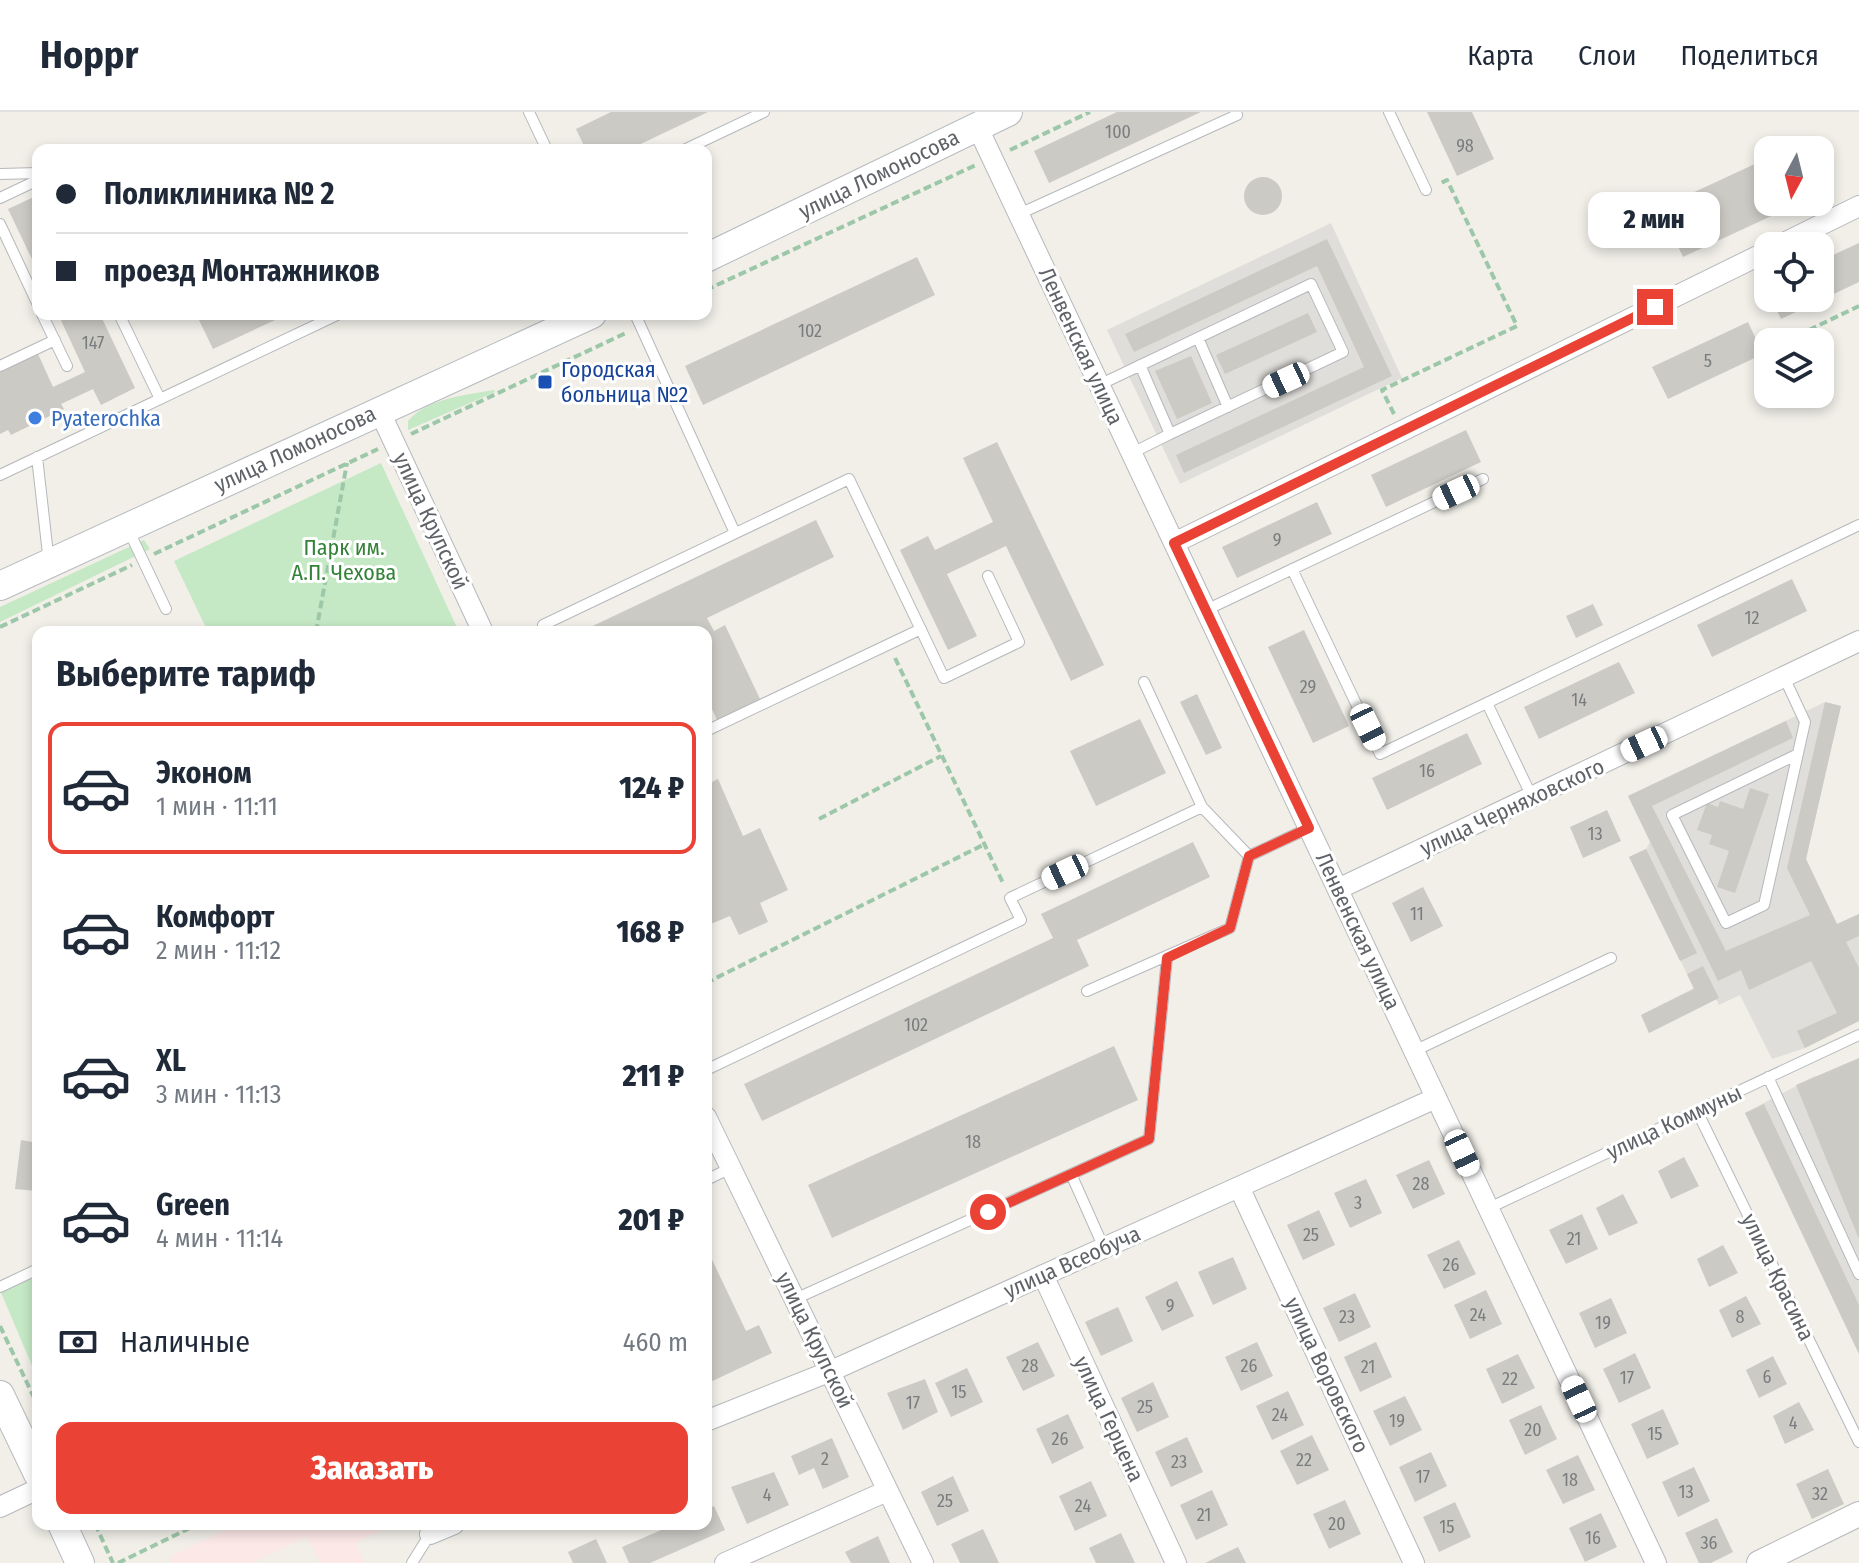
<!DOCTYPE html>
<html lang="ru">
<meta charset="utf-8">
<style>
body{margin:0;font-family:"Fira Sans Condensed",sans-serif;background:#f6f6f7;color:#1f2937;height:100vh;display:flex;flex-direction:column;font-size:30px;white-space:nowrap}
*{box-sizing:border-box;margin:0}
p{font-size:26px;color:#747a83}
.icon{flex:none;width:44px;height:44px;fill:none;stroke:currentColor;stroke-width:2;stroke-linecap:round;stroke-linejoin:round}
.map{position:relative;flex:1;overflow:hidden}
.panel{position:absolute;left:32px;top:514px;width:680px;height:904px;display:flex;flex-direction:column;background:#fff;border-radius:16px;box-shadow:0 4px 12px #0003}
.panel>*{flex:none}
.hud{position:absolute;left:32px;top:32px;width:680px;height:176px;border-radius:16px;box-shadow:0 4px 12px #0003;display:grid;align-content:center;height:176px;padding:0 24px;background:#fff}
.needle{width:52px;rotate:187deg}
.tools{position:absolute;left:1754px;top:24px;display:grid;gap:16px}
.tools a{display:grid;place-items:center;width:80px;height:80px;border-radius:16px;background:#fff;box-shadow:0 4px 12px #0003;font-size:40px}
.end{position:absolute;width:36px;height:36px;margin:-18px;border:10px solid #ea4335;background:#fff;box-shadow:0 0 0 4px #fff}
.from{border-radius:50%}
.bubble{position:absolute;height:56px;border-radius:16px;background:#fff;box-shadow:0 4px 12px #0003;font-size:26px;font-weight:800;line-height:56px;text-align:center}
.car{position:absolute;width:24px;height:48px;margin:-24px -12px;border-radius:10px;box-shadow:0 0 6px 2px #0007;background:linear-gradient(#fff 24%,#345 0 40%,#fff 0 76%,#345 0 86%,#fff 0)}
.hud b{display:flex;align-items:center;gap:28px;height:76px;font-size:30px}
.hud b+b{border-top:2px solid #e0e1e3}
.hud i{width:20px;height:20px;background:#1f2937}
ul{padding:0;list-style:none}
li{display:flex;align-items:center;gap:24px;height:132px;margin:0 16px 12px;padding:0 8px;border:4px solid transparent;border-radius:16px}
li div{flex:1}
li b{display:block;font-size:30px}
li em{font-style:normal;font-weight:800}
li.current{border-color:#ea4335}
li>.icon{width:72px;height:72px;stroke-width:1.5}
h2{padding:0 24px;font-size:36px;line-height:96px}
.pay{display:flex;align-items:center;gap:20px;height:88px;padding:0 24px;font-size:30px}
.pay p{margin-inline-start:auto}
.action{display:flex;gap:16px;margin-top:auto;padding:16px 24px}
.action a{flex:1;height:92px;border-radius:16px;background:#ea4335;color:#fff;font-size:32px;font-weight:800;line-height:92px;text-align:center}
header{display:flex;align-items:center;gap:48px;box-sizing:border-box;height:112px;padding:0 40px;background:#fff;border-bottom:2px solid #e0e1e3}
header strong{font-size:38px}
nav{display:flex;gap:44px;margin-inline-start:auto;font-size:28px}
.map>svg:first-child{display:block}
</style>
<header>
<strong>Hoppr</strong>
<nav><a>Карта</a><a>Слои</a><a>Поделиться</a></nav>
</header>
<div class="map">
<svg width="1859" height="1451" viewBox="0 0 1859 1451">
<rect width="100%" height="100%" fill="#f1efe8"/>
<path fill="#e0deda" d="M1331,111L1402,266L1180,372L1107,218Z
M1825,590L1841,594L1806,747L1837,812L1859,802V909L1805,936L1772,947L1740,883L1719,893L1716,887L1649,921L1641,903L1694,876L1629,745L1646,737L1650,730L1628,684Z
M1815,964L1859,1071V1242L1745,1001Z"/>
<path fill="#fce8e6" d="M237,1412H395L356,1431L365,1451H320L307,1425L252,1451H172L169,1445Z"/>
<path fill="#c5e8c5" d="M494,278L495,280L408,318V309C427,286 467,283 494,278Z
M381,351L459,520H208L174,449Z
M144,428L150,437L0,510V495Z
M38,1160V1268L0,1178Z"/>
<path fill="#cccac5" d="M611,0H708L628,38H586L576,17Z
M1117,0H1201L1049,71L1034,39Z
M1427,0H1472L1494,47L1457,64Z
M1757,51L1768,75V90H1775L1780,100L1683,145L1668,113L1657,118L1649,101Z
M1244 84a19 19 0 1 1 38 0a19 19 0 1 1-38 0Z
M38,83V160L8,97Z
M1327,127L1392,264L1184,361L1176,343L1364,255L1317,154L1134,240L1125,222Z
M1859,131V170L1781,207L1771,186H1820V149Z
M917,145L935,183L703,293L685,254Z
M1308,201L1317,220L1225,262L1216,243Z
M58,202H100L135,276L101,293L93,277L61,292L64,297L11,323L8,318L0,322V260L38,242L53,275L85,260Z
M206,202H288L213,237L198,206Z
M1748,210L1763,242L1668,287L1652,255Z
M1191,244L1212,291L1177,307L1155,259Z
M1466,318L1481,350L1386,395L1371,363Z
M997,330L1104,553L1071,569L1006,434L947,462L977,524L948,538L900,438L928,424L935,438L993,410L963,346Z
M1317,390L1332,422L1237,466L1222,435Z
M816,408L834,445L707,506L714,519L725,513L760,587L717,608L706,584V520H691L689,515L677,520H580Z
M1792,467L1807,499L1712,545L1697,513Z
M1593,492L1603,513L1576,526L1566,504Z
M1304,518L1349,614L1313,631L1268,535Z
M1619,550L1635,581L1539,627L1524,595Z
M1197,582L1222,636L1206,643L1180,590Z
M1825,590L1841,594L1806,747L1837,812L1859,802V824L1846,830L1859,856V909L1805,936L1797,919L1837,901L1811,849L1749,878L1741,858L1718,869L1628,684L1786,609L1793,626L1652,694L1726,839L1810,803L1787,756Z
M1140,607L1166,661L1096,694L1070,639Z
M1467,621L1482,652L1387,698L1372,666Z
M718,667L743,724L760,716L788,778L760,791L768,810L739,823L730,804L706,814V673Z
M1750,676L1769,682L1735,781L1717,775L1729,739L1709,732L1712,723L1697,718L1707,691L1718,695L1720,689L1743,697Z
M1607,698L1621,729L1583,746L1570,715Z
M1193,730L1210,765L1077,828L1089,854L762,1009L744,972L1053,826L1041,802Z
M1646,737L1697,841L1680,849L1629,745Z
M1423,775L1443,814L1411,830L1392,791Z
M1703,854L1719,886L1649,921L1641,903L1694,877L1687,862Z
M1114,934L1138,988L832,1126L808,1073Z
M1859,946V1127L1796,973Z
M1764,992L1859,1193V1242L1745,1001Z
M21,1028L38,1031V1079L15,1077Z
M1684,1045L1699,1074L1671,1087L1658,1059Z
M1429,1048L1445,1082L1413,1097L1396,1063Z
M1366,1067L1382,1101L1350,1116L1334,1081Z
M1623,1082L1638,1111L1609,1124L1596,1096Z
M1319,1098L1335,1133L1303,1148L1287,1113Z
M1582,1102L1598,1137L1566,1152L1549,1118Z
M1459,1128L1476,1162L1444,1177L1427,1143Z
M1723,1133L1738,1161L1709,1175L1697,1147Z
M706,1135L746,1219L759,1213L772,1241L706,1272Z
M1233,1145L1247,1177L1213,1193L1198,1160Z
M1177,1169L1194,1204L1162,1219L1145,1185Z
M1486,1178L1502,1212L1470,1227L1454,1193Z
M1355,1181L1371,1215L1339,1230L1323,1196Z
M1746,1184L1761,1212L1732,1226L1719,1198Z
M1611,1186L1627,1221L1595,1236L1579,1201Z
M1118,1195L1133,1229L1101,1244L1085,1210Z
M1038,1230L1055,1264L1023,1279L1006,1245Z
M1257,1230L1273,1264L1241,1279L1225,1245Z
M1376,1230L1392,1265L1360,1280L1344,1245Z
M1635,1241L1651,1276L1619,1291L1603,1257Z
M1518,1242L1535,1276L1502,1292L1486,1257Z
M1773,1244L1787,1272L1759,1286L1746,1258Z
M967,1256L983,1290L951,1305L935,1271Z
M925,1267L938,1300L903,1318L887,1281Z
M1153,1270L1169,1305L1137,1320L1121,1286Z
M1288,1279L1304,1313L1272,1328L1256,1294Z
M1405,1284L1422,1318L1390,1334L1373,1299Z
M1799,1290L1814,1318L1785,1332L1773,1304Z
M1541,1293L1557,1327L1525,1343L1509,1308Z
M1663,1297L1679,1332L1647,1347L1631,1312Z
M1068,1302L1084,1336L1052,1352L1036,1317Z
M1312,1323L1329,1358L1297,1373L1280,1339Z
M1187,1325L1203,1360L1171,1375L1155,1340Z
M832,1326L849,1365L823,1377L814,1356L799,1363L791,1344Z
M1431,1340L1447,1374L1415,1390L1399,1355Z
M1578,1343L1595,1378L1563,1392L1546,1358Z
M1694,1355L1710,1389L1678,1405L1662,1370Z
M1828,1357L1844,1392L1812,1407L1796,1372Z
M774,1360L789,1393L747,1412L731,1375Z
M953,1364L969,1399L937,1414L921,1380Z
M1091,1369L1107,1404L1075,1419L1059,1384Z
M1212,1378L1228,1413L1196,1428L1180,1393Z
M1345,1388L1361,1422L1329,1437L1313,1402Z
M1455,1390L1471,1425L1439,1440L1423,1405Z
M714,1394L725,1418L650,1451H629L622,1435L675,1412H706V1398Z
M1601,1401L1617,1435L1585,1450L1569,1416Z
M1717,1406L1733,1440L1711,1451H1699L1685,1421Z
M983,1417L999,1451H960L951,1432Z
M1121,1421L1135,1451H1096L1089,1436Z
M878,1424L890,1451H851L845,1440Z
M596,1427L607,1451H573L568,1440Z
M1238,1435L1246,1451H1205Z"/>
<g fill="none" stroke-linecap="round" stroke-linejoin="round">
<g stroke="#b5b8bc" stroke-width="12">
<path id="service" d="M529,0L547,38
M1389,0L1426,78
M684,38L764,0
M0,62L38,61
M0,86L38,68
M1019,102L1237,3L1236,0
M0,112L38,193
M42,202L67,254
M119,202L160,287
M635,202L735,421
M1198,226L1228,295
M0,254L55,228
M1099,273L1311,172L1343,240L1170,322L1140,253
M1132,341L1170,322
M37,345L49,451
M0,363L339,202
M128,417L166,497
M1292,457L1380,642L1859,413
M1206,498L1483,367
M543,513L849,367L944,566L1019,530L988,464
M1784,565L1805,610L1764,793L1726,811L1672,703L1798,642
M1144,570L1202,695
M1487,591L1532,685
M706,619L921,517
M1087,879L1230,816L1249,744L1309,716
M1414,939L1611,846
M706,958L1021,808L1010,786L1202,695L1249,744
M1768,965L1859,1162
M1697,999L1859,1330
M1071,1062L1104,1136
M706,1068L731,1056
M1489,1096L1859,923
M0,1175L38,1157
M795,1187L1149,1027L1167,846
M412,1451L430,1422L426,1412"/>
</g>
<g stroke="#b5b8bc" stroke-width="22">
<path id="minor" d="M977,14L1656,1451
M1778,134L1859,94
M379,298L483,520
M1174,431L1768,139
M1338,777L1859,529
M706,1005L923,1451
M1239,1075L1414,1451
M1043,1163L1176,1451
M706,1309L831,1259L1436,986
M0,1395L38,1377
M430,1422L454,1412
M725,1451L887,1379"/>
</g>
<g stroke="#b5b8bc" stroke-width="26">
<path id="tertiary" d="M1759,1451L1859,1402"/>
</g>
<g stroke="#b6babf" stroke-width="30">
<path id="secondary" d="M706,146L1008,0
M0,474L592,202
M0,1283L38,1362
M62,1412L80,1451"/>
</g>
<path stroke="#9cc7a9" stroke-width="4" stroke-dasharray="8 4" stroke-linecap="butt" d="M1010,38L1090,0
M706,178L976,53
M1809,218L1859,194
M1394,302L1382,278L1517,214L1447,68L1439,72
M411,322L628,220
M154,442L378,337
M0,515L132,453
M316,520L347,351
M895,546L1004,773
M819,707L941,644
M706,871L985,732
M0,1214L38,1294
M95,1412L113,1451
M118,1451L198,1412"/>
<use href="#service" stroke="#fff" stroke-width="10"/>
<use href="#minor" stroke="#fff" stroke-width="20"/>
<use href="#tertiary" stroke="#fff" stroke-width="24"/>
<use href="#secondary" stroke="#fff" stroke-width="28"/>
</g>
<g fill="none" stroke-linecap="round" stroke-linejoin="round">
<path stroke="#ea4335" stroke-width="10" d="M988,1100L1149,1027L1167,846L1230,816L1249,744L1309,716L1174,431L1655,195"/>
</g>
<rect fill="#1a4fb4" stroke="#fff" stroke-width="3" x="537" y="262" width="16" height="16" rx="4"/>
<circle fill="#3f7fe0" stroke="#fff" stroke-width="3" cx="35" cy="306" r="8"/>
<g text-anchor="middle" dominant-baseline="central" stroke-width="6" stroke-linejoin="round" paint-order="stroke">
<g font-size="18" fill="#7a7d7f">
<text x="1118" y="20">100</text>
<text x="1465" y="34">98</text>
<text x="810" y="219">102</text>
<text x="93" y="231">147</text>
<text x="1708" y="249">5</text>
<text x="1277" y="428">9</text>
<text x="1752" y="506">12</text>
<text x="1308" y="575">29</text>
<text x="1579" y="588">14</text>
<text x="1427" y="659">16</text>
<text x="1595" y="722">13</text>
<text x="1417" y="802">11</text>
<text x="916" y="913">102</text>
<text x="973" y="1030">18</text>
<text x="1421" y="1072">28</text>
<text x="1358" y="1091">3</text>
<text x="1311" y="1123">25</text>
<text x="1574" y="1127">21</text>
<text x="1451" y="1153">26</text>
<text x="1170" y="1194">9</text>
<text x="1478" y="1203">24</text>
<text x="1347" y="1205">23</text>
<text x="1740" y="1205">8</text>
<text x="1603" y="1211">19</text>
<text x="1030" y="1254">28</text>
<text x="1249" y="1254">26</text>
<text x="1368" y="1255">21</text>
<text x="1767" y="1265">6</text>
<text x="1627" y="1266">17</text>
<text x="1510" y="1267">22</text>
<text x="959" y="1280">15</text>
<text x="913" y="1291">17</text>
<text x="1145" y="1295">25</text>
<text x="1280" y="1303">24</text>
<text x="1397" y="1309">19</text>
<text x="1793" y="1311">4</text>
<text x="1533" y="1318">20</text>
<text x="1655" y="1322">15</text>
<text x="1060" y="1327">26</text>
<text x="825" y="1347">2</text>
<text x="1304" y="1348">22</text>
<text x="1179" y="1350">23</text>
<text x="1423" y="1365">17</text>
<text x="1570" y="1368">18</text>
<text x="1686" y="1380">13</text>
<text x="1820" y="1382">32</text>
<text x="767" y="1383">4</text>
<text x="945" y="1389">25</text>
<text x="1083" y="1394">24</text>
<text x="1204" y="1403">21</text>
<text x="1337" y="1412">20</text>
<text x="1447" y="1415">15</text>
<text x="1593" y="1426">16</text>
<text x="1709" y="1431">36</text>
</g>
<g font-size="22" fill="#5f6368" stroke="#fff">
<text transform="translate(879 62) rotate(-26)">улица Ломоносова</text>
<text transform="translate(1081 234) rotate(65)">Ленвенская улица</text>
<text transform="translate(295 337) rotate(-25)">улица Ломоносова</text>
<text transform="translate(431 409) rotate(65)">улица Крупской</text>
<text transform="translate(1512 695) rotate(-25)">улица Черняховского</text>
<text transform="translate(1358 819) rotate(65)">Ленвенская улица</text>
<text transform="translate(1674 1010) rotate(-25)">улица Коммуны</text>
<text transform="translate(1072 1150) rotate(-24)">улица Всеобуча</text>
<text transform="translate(1778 1165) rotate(64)">улица Красина</text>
<text transform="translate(815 1228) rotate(64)">улица Крупской</text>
<text transform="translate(1327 1263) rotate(65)">улица Воровского</text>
<text transform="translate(1109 1307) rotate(65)">улица Герцена</text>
</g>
<g font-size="22" fill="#164399" stroke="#fff" text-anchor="start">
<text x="561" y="257">Городская<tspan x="561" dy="25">больница №2</tspan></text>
</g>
<g font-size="22" fill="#366cbe" stroke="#fff" text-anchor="start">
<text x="51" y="306">Pyaterochka</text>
</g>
<g font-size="22" fill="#348238" stroke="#fff">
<text x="344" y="435">Парк им.<tspan x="344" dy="25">А.П. Чехова</tspan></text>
</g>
</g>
</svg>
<div class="tools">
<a><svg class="needle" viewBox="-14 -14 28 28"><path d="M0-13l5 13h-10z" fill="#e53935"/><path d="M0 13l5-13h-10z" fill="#747a83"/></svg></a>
<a><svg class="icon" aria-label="locate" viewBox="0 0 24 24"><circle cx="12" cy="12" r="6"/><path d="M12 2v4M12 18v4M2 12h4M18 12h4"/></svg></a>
<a><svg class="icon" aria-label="layers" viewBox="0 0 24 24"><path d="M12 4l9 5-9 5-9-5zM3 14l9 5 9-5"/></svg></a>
</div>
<i class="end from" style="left:988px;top:1100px"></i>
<i class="end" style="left:1655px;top:195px"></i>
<div class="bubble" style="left:1588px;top:80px;width:132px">2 мин</div>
<i class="car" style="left:1286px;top:268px;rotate:245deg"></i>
<i class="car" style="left:1456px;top:380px;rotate:245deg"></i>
<i class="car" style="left:1368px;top:615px;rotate:154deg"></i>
<i class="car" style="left:1644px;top:632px;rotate:245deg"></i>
<i class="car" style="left:1065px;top:760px;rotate:245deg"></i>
<i class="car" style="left:1462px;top:1041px;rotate:155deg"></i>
<i class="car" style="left:1579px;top:1287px;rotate:335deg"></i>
<div class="hud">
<b><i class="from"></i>Поликлиника № 2</b>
<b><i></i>проезд Монтажников</b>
</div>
<section class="panel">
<h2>Выберите тариф</h2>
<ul>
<li class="current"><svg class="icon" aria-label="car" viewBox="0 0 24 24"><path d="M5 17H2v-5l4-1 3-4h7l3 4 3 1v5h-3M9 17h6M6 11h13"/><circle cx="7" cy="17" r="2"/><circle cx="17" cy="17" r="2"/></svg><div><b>Эконом</b><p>1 мин · 11:11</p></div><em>124 ₽</em></li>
<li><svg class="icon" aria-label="car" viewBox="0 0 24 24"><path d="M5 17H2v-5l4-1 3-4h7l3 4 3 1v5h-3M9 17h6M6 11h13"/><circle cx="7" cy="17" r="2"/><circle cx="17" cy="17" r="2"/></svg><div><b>Комфорт</b><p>2 мин · 11:12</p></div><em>168 ₽</em></li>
<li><svg class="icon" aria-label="car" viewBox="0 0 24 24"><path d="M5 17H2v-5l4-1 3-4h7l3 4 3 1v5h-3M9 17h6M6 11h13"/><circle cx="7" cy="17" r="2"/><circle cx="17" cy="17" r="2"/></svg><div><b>XL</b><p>3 мин · 11:13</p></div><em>211 ₽</em></li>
<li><svg class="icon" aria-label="car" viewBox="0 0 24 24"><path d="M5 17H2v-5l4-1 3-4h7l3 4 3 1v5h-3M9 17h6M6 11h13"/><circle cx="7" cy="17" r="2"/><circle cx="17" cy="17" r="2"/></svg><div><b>Green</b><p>4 мин · 11:14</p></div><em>201 ₽</em></li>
</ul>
<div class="pay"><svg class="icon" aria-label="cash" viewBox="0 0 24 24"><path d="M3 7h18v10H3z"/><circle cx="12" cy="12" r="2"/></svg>Наличные<p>460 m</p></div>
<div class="action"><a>Заказать</a></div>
</section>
</div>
